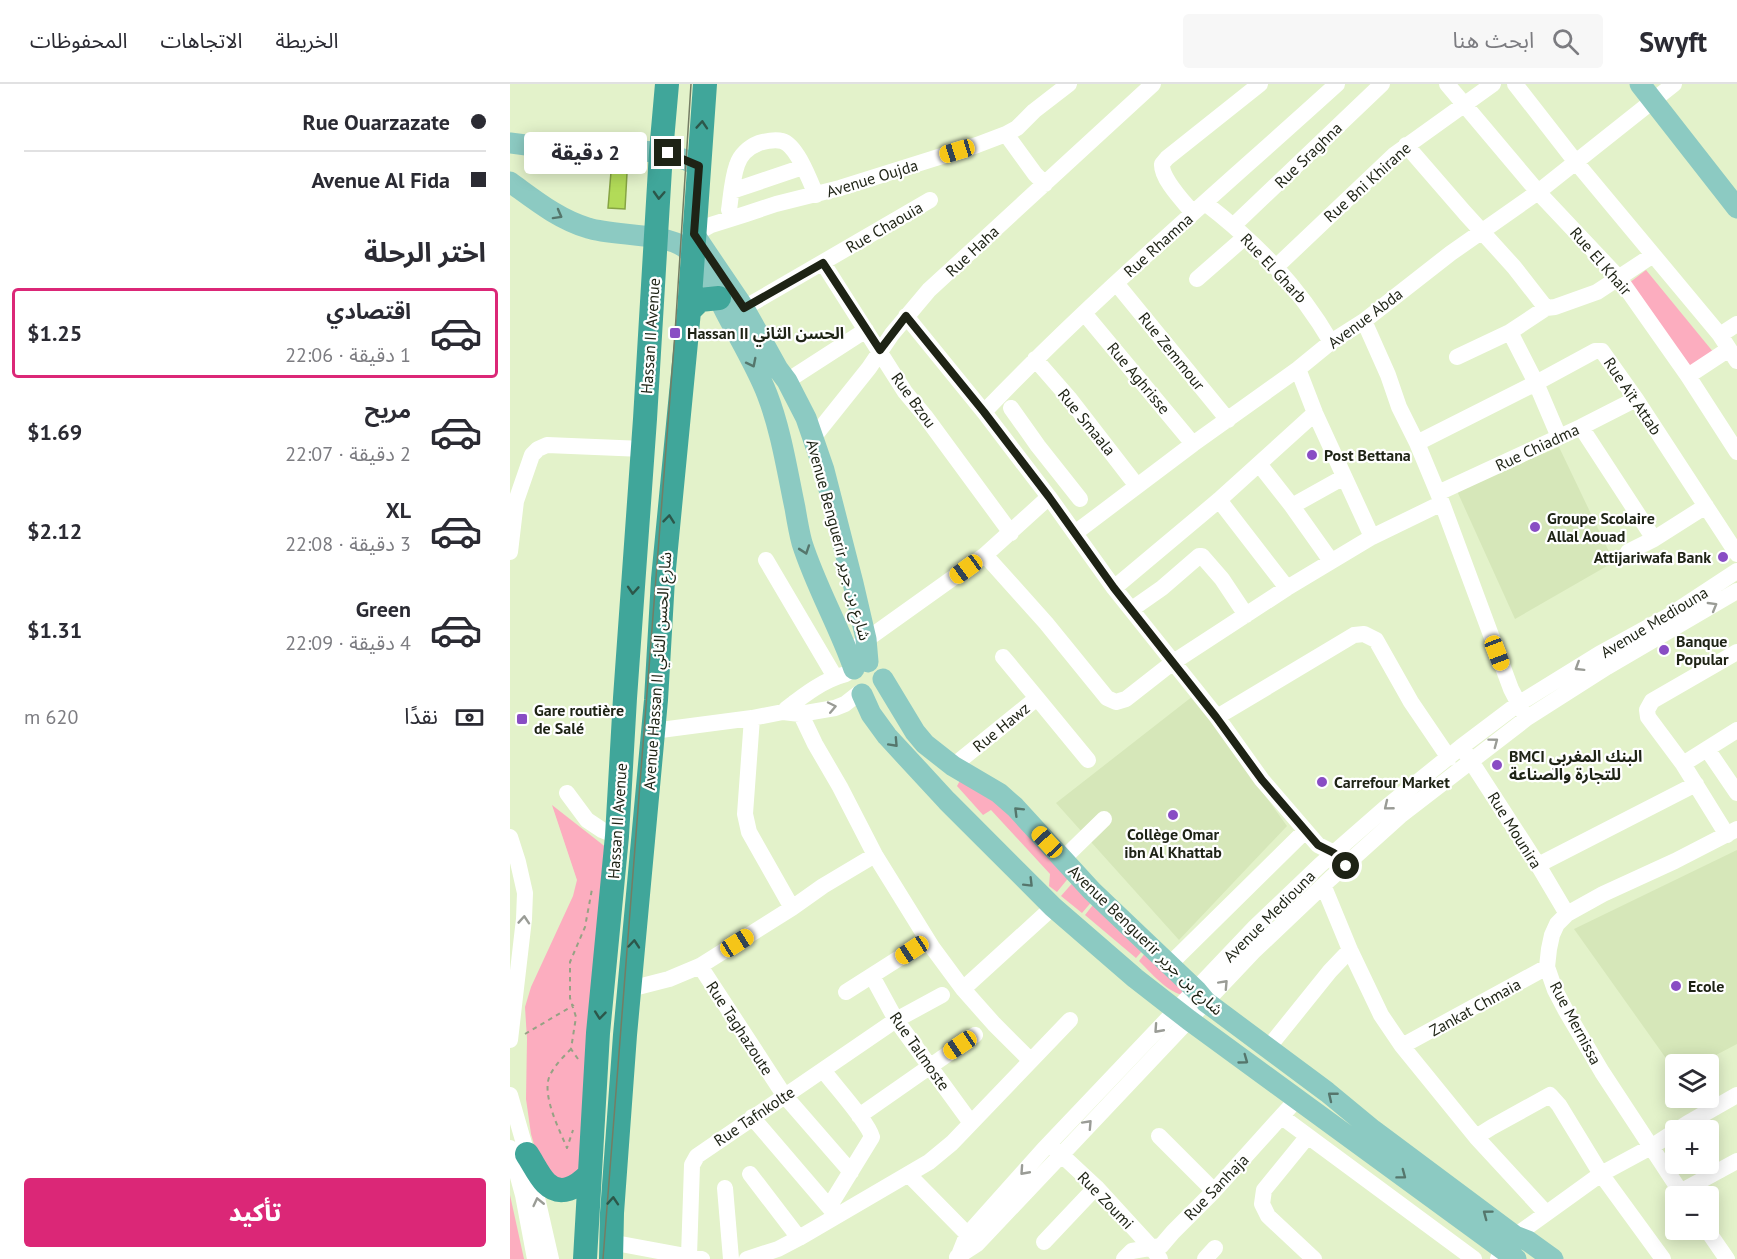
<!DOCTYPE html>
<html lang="ar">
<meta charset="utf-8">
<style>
body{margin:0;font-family:"PT Sans","Noto Sans Arabic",sans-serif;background:#f7f7f7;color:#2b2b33;direction:rtl;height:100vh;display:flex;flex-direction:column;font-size:22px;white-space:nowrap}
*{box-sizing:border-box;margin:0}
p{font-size:20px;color:#7c7c81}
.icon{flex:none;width:33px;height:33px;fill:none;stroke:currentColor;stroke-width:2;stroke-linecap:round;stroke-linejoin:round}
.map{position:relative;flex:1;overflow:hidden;direction:ltr}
.sheet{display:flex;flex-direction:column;background:#fff;width:510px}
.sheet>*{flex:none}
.hud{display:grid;align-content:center;height:132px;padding:0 24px;background:#fff}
.tools{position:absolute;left:1155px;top:970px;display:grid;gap:12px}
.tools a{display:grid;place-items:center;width:54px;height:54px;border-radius:6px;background:#fff;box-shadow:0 3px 15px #0003;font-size:30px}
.end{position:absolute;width:27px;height:27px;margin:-14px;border:8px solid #1e2315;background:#fff;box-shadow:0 0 0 3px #fff}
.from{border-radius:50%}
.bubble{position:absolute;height:42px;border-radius:6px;background:#fff;box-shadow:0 3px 15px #0003;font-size:20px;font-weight:800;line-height:42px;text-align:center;direction:rtl}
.car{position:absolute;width:18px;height:36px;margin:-18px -9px;border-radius:8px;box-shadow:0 0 4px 2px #0007;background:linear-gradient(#f5c518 24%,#345 0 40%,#f5c518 0 76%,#345 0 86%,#f5c518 0)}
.hud b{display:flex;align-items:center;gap:21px;height:57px;font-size:22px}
.hud b+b{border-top:2px solid #e1e1e2}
.hud i{width:15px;height:15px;background:#2b2b33}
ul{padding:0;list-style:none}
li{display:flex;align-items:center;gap:18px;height:90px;margin:0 12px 9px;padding:0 12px;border:3px solid transparent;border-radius:6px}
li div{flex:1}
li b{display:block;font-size:22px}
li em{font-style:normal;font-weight:800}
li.current{border-color:#db2777}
li>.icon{width:54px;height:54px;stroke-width:1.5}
h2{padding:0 24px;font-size:27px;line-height:72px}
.pay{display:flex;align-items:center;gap:15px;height:66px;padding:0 24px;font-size:22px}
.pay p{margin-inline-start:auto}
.action{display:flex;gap:12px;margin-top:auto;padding:12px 24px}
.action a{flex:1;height:69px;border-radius:6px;background:#db2777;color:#fff;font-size:24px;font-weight:800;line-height:69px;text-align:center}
header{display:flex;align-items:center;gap:36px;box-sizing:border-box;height:84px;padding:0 30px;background:#fff;border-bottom:2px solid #e1e1e2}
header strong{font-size:28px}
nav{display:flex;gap:33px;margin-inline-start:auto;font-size:21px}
.search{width:420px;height:54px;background:#f7f7f7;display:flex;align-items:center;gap:15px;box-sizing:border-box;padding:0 21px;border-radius:6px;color:#7c7c81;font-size:22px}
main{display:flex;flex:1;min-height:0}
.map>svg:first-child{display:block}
</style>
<header>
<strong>Swyft</strong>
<div class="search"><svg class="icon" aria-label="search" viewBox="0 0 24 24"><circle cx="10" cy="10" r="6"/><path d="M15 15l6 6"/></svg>ابحث هنا</div>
<nav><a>الخريطة</a><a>الاتجاهات</a><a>المحفوظات</a></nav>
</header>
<main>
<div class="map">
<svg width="1227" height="1175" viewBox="0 0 1227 1175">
<rect width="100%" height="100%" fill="#e3f2ca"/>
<path fill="#d6e7b9" d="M1049,363L1104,478L1005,535L947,407Z
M683,612L777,742L669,856L546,719Z
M1227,766V960L1187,981H1166L1165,987L1064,845Z"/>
<path fill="#fcadbf" d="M1136,186L1204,269L1184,287L1119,199Z
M453,691L470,701L560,792L547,808L539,802L540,790L481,726L473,731L447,702Z
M42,721L102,768L75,1092L47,1099L27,1071L21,1050L16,1015L17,955L15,923L21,903L63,812L67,796Z
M565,796L584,815L572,829L551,812Z
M586,817L633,866L626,874L575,831Z
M636,868L661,891L675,911C660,911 639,887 629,877Z
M0,1111L14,1175H0Z"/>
<path fill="#b2db58" stroke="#86a444" stroke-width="1.5" d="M101,88L117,89L115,125L98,124Z"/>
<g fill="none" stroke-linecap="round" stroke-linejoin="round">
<path stroke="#96a284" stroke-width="2" stroke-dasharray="4.5 4.5" stroke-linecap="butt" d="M15,950L64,921
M61,965C54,972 45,981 40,991C31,1010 49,1045 57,1064L63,1046
M68,975L61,965L66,933L60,914V878L75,843L82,805"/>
<path stroke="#fff" stroke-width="16" d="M937,0L1028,108L1109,194L1178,292L1227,368
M1005,0L1065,77L1210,251L1227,277
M496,50L525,90L535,100
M896,61L955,129L1004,183L1036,224
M222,107L293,83
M695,119C747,159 788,202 821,258
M219,126C221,112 222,95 227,81C230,71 239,63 249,59C256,57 265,55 272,57C287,61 300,97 306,111
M683,129C674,118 651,95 652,80L657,74L750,0
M724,141L872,0
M178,154L201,141L236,130L266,120L330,104L467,61L496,50L507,44L524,27L559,0
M313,179L395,308L415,332L501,449
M766,183L884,71L983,0
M687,195L735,153
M606,199L718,336
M234,224L420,116
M574,229L683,360
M396,232L474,328L539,413L604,504L707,633L752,696L808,761L824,769L830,776
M854,237L878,291L889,323L907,359L932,419L1001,605L1013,628
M1000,248L1026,299L1049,353
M1210,251L1227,240
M947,273L1000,248L1036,224L1045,223L1087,208L1143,171
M525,275L559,314L627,402
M1178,292L1219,265
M277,297L356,246
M501,324L528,362L570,415
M474,328C585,212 708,108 827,0
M1071,343L1144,455
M303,354L359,284L382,250L419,206L643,0
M907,359L1026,299L1085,267H1092L1126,315L1227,470
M749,380L782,422L821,477
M928,409L1071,343L1126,315
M709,416L777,504
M782,422L834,393
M565,449L683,360L788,285L821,258L854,237L941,169L1028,108L1164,0
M862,453L932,419
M0,468L6,417L22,371L28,365L37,361L133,365
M1118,468L1144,455L1196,422
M475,471L536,539L597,614L606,618L616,615L662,579L777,504L862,453L805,329L788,285
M256,476L325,593
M604,504L709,416L805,329
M622,525L652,504L689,472H692L712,495L736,531
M349,561L475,471L539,413
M527,614L578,676
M285,618L305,660L330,703L365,771L422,863L453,905L484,940L520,976
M276,625C294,611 313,596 336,590
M707,633L844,551L854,550L866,556L901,618L939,674
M242,634L235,730L239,748L282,824
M143,647L242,634L273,628L290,630L325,624L335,620L349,609
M1197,665L1227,709
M955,668L1028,781L1057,830
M1173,680L1227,646
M443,682L527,614L493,573
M57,709L77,736L92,746L107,752
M1217,751L1173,680L1138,633L1137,626L1142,617L1227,568
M0,753L8,778L15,809L14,835L0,956
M553,775L594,735
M1028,781L1186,700
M814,803L840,866L871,931L892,962L966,1053L1036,1129
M659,881L795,747
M190,882L274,1011L341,1088
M362,892L386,936L461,1039
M120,905L159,895L190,882L282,824L313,802L365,771
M453,905L543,823
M336,908L402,866
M892,962L1037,883
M758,964L820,887L840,866
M313,986C324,1001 358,1038 362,1053L319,1123
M0,1011L17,1070L41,1175
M349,1032L465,951
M242,1033L325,1130
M772,1033L964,1175
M649,1052L704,1107
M798,1052L754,1106L752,1120L758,1132L804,1175
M966,1053L982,1043L1040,1011L1049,1021L1091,1090L1153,1175
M543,1063L586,1103L641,1163L650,1175
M0,1064L13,1111L25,1175
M240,1090L289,1154
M399,1091L464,1157
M215,1104L221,1175
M1170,1108L1227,1077
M1174,1113L1092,988L1056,927L1045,906L1037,883L1039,865L1042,851L1047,840L1057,830L1093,810L1165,777L1227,745
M1197,1146L1217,1175
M100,1158L192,1175
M534,1158L586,1103
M449,1171L457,1151L533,1066L745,843L810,781L874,725L951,663L1008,620L1089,570L1160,531L1227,487
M179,1172L182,1081L187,1072L386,936L432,911
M447,1173L467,1160L743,868L820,795L890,732L1017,634L1097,583L1227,507
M237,1175L268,1165L289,1154L419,1078L442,1059L560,936
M614,1175L622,1167L651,1162L663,1148L704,1107L788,1014
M695,1175L705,1164
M988,1175L992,1165L1005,1152L1091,1090L1141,1063L1178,1039L1227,1011"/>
<path stroke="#8ccac2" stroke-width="21" d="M1130,0L1227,124
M0,59L31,63L151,68L176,76L189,82
M0,98C25,116 48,135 78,144C102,152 157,149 175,164C192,179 206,209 216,229C229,254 247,284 257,310C271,346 277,386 285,424C287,436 289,448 292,459C306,503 329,542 344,585
M184,150L234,224L268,285L277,297L296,334L314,386L343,499L356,555L358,578
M373,595L405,648L415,660L443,682L489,709L505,723L582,807L686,906L696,918L817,1008L863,1046L1005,1152L1018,1157L1043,1175
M352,610L361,630L377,652L437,717L543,823L625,894L679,936L1006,1175"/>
<path stroke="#40a69a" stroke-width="24" d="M179,227L190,216L209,214
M17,1070C23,1079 29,1092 36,1099C51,1114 68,1102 79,1091
M75,1175L88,949L107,752L115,614L135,335L151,68L157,0
M101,1175L102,1129L115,951L146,616L153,495L179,227L195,0"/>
<path stroke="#747d64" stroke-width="1.5" d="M93,1175L165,249L181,0"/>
</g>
<defs><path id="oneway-chevron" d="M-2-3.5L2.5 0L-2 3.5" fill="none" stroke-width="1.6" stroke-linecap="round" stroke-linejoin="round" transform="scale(1.5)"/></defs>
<g stroke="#2c574a">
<use href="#oneway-chevron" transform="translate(192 41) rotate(-86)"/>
<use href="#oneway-chevron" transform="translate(149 111) rotate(93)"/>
<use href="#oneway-chevron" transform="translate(159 435) rotate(-84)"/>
<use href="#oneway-chevron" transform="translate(123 506) rotate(94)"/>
<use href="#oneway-chevron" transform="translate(124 860) rotate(-85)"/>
<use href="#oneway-chevron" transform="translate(90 931) rotate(96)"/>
<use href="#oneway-chevron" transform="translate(103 1117) rotate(-86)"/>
</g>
<g stroke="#55766c">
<use href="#oneway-chevron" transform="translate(48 131) rotate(29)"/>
<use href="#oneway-chevron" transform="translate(242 279) rotate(63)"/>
<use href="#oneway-chevron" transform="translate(295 466) rotate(71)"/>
<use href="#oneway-chevron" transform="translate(384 659) rotate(47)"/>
<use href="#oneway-chevron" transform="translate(508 727) rotate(-135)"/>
<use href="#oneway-chevron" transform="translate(519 799) rotate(45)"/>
<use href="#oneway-chevron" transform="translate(734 976) rotate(36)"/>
<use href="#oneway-chevron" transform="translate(822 1012) rotate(-141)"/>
<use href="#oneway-chevron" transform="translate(892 1091) rotate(37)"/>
<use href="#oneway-chevron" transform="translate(977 1130) rotate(-143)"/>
</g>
<g stroke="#9a9c96">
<use href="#oneway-chevron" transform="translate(1203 522) rotate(-30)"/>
<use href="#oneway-chevron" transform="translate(1069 583) rotate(148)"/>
<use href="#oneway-chevron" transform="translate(322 623) rotate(-12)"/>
<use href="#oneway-chevron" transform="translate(984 658) rotate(-37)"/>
<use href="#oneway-chevron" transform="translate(878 722) rotate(141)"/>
<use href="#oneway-chevron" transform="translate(14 836) rotate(-86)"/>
<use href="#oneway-chevron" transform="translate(714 900) rotate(-47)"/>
<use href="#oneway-chevron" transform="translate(648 945) rotate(132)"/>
<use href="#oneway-chevron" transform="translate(578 1040) rotate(-47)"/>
<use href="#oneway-chevron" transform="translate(514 1087) rotate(132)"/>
<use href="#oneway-chevron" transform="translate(28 1118) rotate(-103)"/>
</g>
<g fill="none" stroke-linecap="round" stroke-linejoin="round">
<path stroke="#1e2315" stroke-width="8" d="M158,69L189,82L184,150L234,224L313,179L370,266L396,232L474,328L539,413L604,504L706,633L752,696L808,761L824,769L836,782"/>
</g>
<g fill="#894dc4" stroke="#fff" stroke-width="2">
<rect x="159" y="243" width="12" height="12" rx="3"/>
<circle cx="802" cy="371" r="6"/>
<circle cx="1025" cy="443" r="6"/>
<circle cx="1213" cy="473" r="6"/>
<circle cx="1154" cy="566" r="6"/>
<rect x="6" y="629" width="12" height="12" rx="3"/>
<circle cx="987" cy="681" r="6"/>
<circle cx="812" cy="698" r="6"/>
<circle cx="663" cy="731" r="6"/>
<circle cx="1166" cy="902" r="6"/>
</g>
<g text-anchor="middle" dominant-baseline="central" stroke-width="4.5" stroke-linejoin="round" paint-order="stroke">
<g font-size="16" fill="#1e2315" stroke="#fff">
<text transform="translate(798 71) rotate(-44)">Rue Sraghna</text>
<text transform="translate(362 94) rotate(-17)">Avenue Oujda</text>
<text transform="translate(857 98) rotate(-42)">Rue Bni Khirane</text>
<text transform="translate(374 143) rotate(-30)">Rue Chaouia</text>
<text transform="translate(648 161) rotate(-42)">Rue Rhamna</text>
<text transform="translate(462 167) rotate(-43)">Rue Haha</text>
<text transform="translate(1091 177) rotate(49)">Rue El Khair</text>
<text transform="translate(764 184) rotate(47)">Rue El Gharb</text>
<text transform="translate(855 234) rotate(-37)">Avenue Abda</text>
<text transform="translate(140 252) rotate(-86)">Hassan II Avenue</text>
<text transform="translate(662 267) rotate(51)">Rue Zemmour</text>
<text transform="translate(629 294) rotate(50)">Rue Aghrisse</text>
<text transform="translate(1123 312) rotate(56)">Rue Aït Attab</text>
<text transform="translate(404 316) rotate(54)">Rue Bzou</text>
<text transform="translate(577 338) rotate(51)">Rue Smaala</text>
<text transform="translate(1027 363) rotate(-25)">Rue Chiadma</text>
<text transform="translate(329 456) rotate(75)">Avenue Benguerir شارع بن جرير</text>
<text transform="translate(1144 538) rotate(-31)">Avenue Mediouna</text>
<text transform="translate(147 587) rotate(-86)">Avenue Hassan II شارع الحسن الثاني</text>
<text transform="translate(491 643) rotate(-39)">Rue Hawz</text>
<text transform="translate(107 737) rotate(-86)">Hassan II Avenue</text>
<text transform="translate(1005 746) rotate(58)">Rue Mounira</text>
<text transform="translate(759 832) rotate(-45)">Avenue Mediouna</text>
<text transform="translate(636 856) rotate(44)">Avenue Benguerir شارع بن جرير</text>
<text transform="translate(965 923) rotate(-29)">Zankat Chmaia</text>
<text transform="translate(1066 939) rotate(62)">Rue Mernissa</text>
<text transform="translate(230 944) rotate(57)">Rue Taghazoute</text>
<text transform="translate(410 967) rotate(55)">Rue Talmoste</text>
<text transform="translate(244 1032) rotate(-34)">Rue Tafnkolte</text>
<text transform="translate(706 1103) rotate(-46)">Rue Sanhaja</text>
<text transform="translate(596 1116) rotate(46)">Rue Zoumi</text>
</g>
<g font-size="16" font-weight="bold" fill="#1e2315" stroke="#fff" text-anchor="start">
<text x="177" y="249">Hassan II الحسن الثاني</text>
<text x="814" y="371">Post Bettana</text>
<text x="1037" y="434">Groupe Scolaire<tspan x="1037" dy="18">Allal Aouad</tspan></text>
<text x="1201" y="473" text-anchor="end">Attijariwafa Bank</text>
<text x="1166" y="557">Banque<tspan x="1166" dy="18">Popular</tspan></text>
<text x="24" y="626">Gare routière<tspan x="24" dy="18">de Salé</tspan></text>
<text x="999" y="672">BMCI البنك المغربي<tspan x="999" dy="18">للتجارة والصناعة</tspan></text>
<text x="824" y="698">Carrefour Market</text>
<text x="663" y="750" text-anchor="middle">Collège Omar<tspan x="663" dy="18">ibn Al Khattab</tspan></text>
<text x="1178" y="902">Ecole</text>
</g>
</g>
</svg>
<div class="tools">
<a><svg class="icon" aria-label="layers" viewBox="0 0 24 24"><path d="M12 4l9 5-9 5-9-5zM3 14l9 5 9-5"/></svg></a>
<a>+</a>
<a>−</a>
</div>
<i class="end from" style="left:836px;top:782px"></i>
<i class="end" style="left:158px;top:69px"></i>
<div class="bubble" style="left:14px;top:48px;width:123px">2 دقيقة</div>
<i class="car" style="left:447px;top:67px;rotate:253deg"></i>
<i class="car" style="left:456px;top:485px;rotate:234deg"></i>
<i class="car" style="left:987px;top:569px;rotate:159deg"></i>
<i class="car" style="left:537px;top:758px;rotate:317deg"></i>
<i class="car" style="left:227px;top:859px;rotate:58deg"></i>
<i class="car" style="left:402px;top:866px;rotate:237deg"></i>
<i class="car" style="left:450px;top:961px;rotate:236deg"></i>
</div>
<section class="sheet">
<div class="hud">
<b><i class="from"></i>Rue Ouarzazate</b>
<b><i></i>Avenue Al Fida</b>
</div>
<h2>اختر الرحلة</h2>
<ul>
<li class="current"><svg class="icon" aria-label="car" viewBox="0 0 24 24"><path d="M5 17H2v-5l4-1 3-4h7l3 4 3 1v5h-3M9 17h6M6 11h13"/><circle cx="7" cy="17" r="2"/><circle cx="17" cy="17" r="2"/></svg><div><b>اقتصادي</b><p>1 دقيقة · 22:06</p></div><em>$1.25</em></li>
<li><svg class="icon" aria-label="car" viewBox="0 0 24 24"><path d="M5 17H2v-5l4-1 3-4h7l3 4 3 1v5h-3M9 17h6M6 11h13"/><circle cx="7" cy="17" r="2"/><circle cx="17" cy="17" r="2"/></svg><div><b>مريح</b><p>2 دقيقة · 22:07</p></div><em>$1.69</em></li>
<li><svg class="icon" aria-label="car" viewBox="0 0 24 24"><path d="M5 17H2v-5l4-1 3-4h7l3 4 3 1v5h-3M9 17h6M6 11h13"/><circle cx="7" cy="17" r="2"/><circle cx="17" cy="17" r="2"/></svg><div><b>XL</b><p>3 دقيقة · 22:08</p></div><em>$2.12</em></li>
<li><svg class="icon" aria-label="car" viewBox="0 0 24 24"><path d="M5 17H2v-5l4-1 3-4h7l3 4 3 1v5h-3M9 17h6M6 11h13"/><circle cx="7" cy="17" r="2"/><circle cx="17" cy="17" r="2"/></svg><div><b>Green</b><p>4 دقيقة · 22:09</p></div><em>$1.31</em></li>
</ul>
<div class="pay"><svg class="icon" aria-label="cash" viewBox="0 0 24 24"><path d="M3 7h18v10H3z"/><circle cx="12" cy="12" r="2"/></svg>نقدًا<p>620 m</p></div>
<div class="action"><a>تأكيد</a></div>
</section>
</main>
